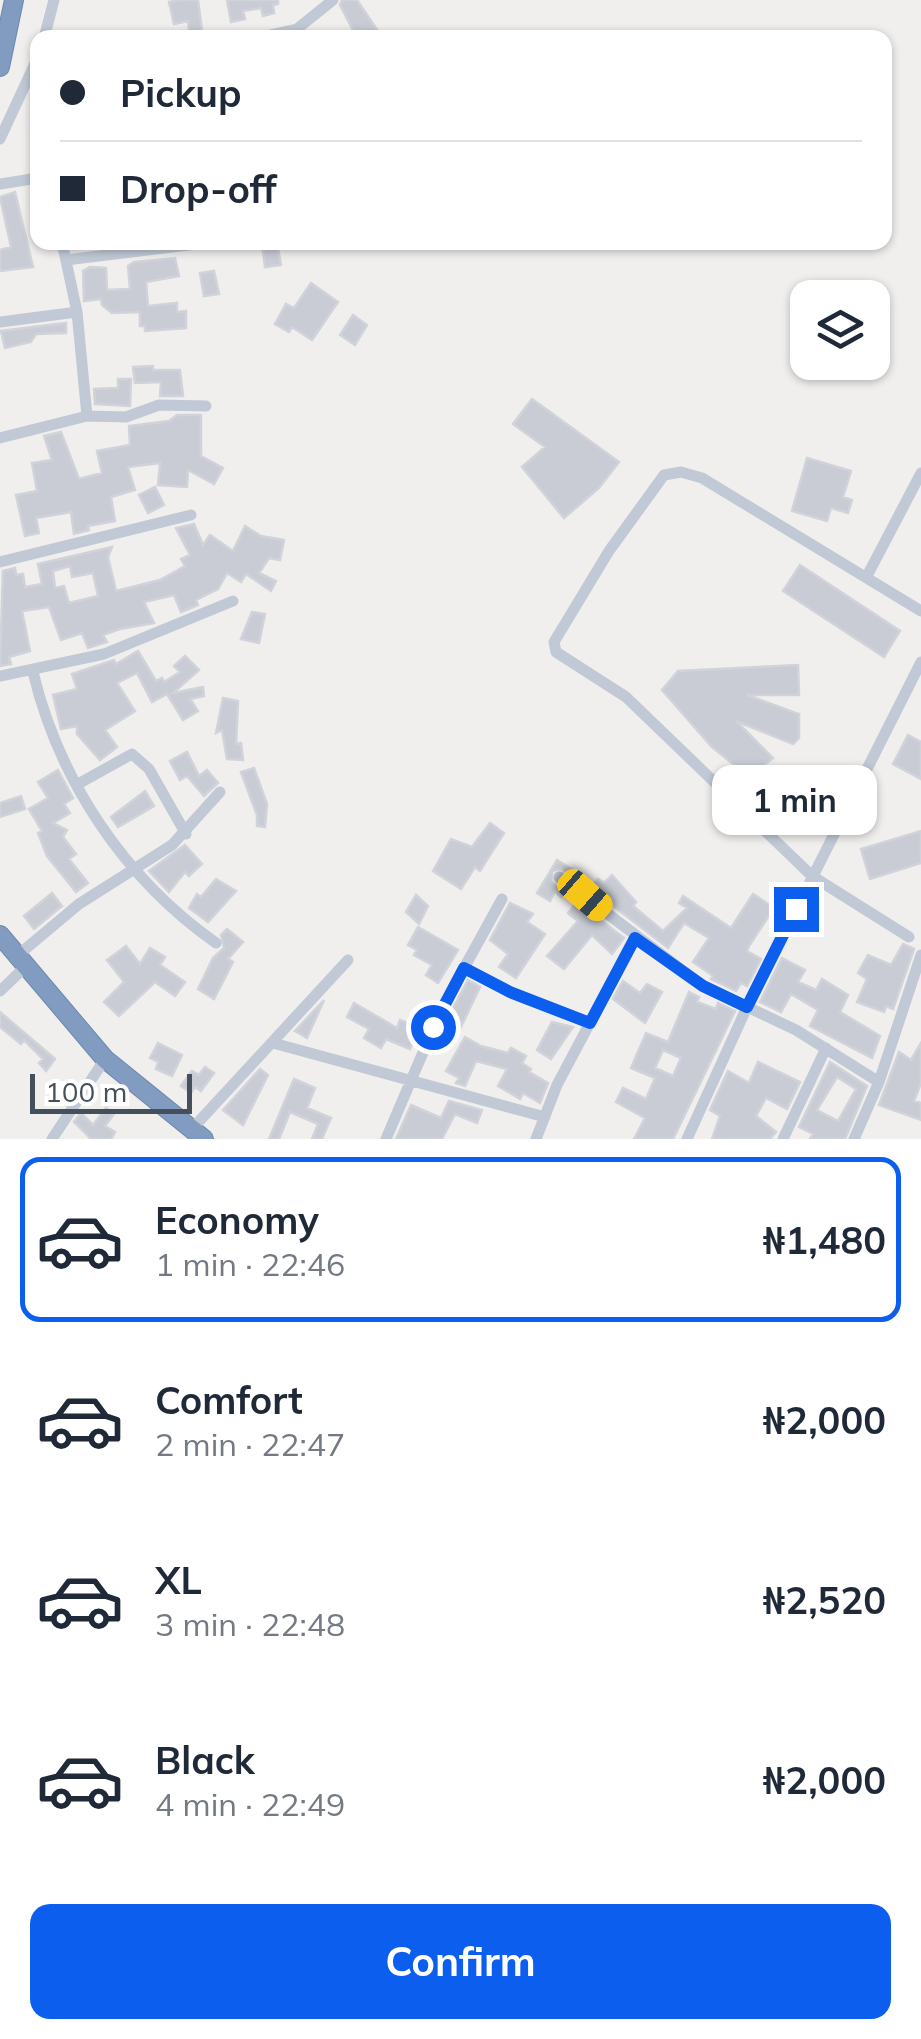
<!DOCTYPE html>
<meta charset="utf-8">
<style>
body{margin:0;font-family:Mulish,sans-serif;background:#f2f2f3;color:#1f2937;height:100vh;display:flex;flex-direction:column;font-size:38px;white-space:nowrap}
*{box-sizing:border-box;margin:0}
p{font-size:32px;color:#747a83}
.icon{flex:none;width:55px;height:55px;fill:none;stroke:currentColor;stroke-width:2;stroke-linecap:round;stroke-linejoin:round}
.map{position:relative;height:1139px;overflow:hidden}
.panel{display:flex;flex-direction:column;background:#fff;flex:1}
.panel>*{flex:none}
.top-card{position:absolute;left:30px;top:30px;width:862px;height:220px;border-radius:20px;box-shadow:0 2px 8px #0004;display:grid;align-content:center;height:220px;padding:0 30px;background:#fff}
.controls{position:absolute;left:790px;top:280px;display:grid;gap:20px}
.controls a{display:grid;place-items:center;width:100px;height:100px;border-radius:20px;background:#fff;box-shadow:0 2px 8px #0004;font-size:50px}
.scale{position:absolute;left:30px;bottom:25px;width:162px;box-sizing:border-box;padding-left:10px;border:5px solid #45505d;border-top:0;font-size:28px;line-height:35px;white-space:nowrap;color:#45505d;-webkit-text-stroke:8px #fff;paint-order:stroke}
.end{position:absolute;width:45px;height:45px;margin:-22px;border:12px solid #0b5eee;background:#fff;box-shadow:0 0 0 5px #fff}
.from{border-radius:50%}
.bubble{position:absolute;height:70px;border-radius:20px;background:#fff;box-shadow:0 2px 8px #0004;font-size:32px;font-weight:700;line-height:70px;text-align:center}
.car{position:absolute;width:30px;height:60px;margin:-30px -15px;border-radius:12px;box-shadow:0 0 8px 2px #0007;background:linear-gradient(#f5c518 24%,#345 0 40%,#f5c518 0 76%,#345 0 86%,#f5c518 0)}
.top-card b{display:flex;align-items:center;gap:35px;height:95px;font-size:38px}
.top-card b+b{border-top:2px solid #e0e1e3}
.top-card i{width:25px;height:25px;background:#1f2937}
ul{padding:18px 0 0;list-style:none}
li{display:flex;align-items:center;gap:30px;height:165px;margin:0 20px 15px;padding:0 10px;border:5px solid transparent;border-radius:20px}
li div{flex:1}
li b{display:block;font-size:38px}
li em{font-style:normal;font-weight:700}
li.current{border-color:#0b5eee}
li>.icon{width:90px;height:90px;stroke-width:1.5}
.cta{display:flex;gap:20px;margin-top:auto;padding:20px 30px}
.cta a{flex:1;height:115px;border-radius:20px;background:#0b5eee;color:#fff;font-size:40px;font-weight:700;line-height:115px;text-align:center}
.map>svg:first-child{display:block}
</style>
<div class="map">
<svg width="921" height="1139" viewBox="0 0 921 1139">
<rect width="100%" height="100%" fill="#f1eeee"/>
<path fill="#c9ccd4" stroke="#d1d3da" stroke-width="2.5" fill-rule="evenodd" d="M179,0H198L203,38H190L188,21L174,24L169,2Z
M227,0H278V4L273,5L274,13L263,16L261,8L243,11L245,19L231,22Z
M342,0H357L380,34L357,38L340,5Z
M15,192L33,267L0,271V250L11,247L0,197Z
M277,243L281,265L265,267L262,245Z
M175,258L179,276L146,282L148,306L177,303V312L186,311V328L145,331V326H140V312L112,313L102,305L101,299L84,301L83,271L90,267L106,268L107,290L130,289L128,266L134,262Z
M214,271L219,294L204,296L200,273Z
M311,283L338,302L312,340L292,327L289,332L275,324L286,304L294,308Z
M353,315L367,325L355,345L340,335Z
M66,323V333L36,334L31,342L5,348L1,331Z
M153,366V370H180L183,396H160L161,382L135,383L133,367Z
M118,379H131L130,406L95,404L94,389L118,388Z
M532,399L619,462L599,488L564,518L522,467L545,447L513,424Z
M177,415H201V456L223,468L214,484L188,470L187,487L158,485L160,463L128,467L135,490L111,497L115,521L88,526L89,530L74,534L71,512L36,518L39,533L25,536L16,495L37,491L32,463L52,460L44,436L61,432L79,479L102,473L97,451L130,445L129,426L169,421Z
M807,458L851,471L843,497L852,500L848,513L831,508L827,521L792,511Z
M155,487L164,505L148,513L139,495Z
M194,524L203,545L210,535L233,551L245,526L261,536L284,540L280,560L269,558L259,573L276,581L271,591L246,574L241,582L227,573L218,589L196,600L198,605L181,612L174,595L144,602L154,623L120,629L103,635L107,642L88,648L82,633L61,640L49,607L22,611L30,651L9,657L11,664L0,666L3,571L15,568L16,575L23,574L25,587L42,584L38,564L112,547L108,557L116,591L160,580L185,566L181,559L190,555L176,528ZM70,566L72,577L93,573L98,596L69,603L64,586L55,588L53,571Z
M800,565L900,631L884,657L783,591Z
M252,612L265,614L259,643L241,639Z
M138,651L156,681L162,678L164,682L180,672L174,666L185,656L199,670L173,693L203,687L204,696L190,699L198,711L183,720L167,694L152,702L137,673L117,683L135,711L105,730L117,747L100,760L77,734V726L61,729L53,695L77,689L72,674L114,660L116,664Z
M798,665L799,695H747L799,714V738L793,744L736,721L773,758L749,777L712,747L662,690L678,671Z
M223,698L238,701L236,744L241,743L243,760L227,759L222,730L216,733Z
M908,735L921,742V779L893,764Z
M187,752L199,776L207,770L218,783L204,796L187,776L180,780L170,761Z
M254,768L267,804L265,827L257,826V815L241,772Z
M58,770L73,798L64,804L70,813L53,823L67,830L63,837L76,854L69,859L88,883L76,892L47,856L38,833L42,831L29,809L48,798L38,782Z
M145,791L154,806L118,827L111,817Z
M21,796L25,809L0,817V803Z
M490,823L504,833L480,871L475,867L461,889L433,871L451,839L472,847Z
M921,831V863L870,879L861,849Z
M185,845L202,864L189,876L185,872L169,892L149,871Z
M557,860L581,875L577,879L561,868L552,871L551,882L564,893L561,897L555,891L550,901L537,893Z
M612,875L636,902L633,906L663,931L687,908L679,903L683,896L731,928L753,894L774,908L749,946L747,951L761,959L747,986L741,983L736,991L711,979L713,976L693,962L709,938L684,923L668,948L590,888L598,879L604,883Z
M216,879L236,891L208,922L189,908L197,894L201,897Z
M52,893L62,906L34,929L24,916Z
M416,895L428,906L419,924L406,912Z
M577,902L624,938L612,954L592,935L564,969L547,956L578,921L568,913Z
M510,903L533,914L527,922L545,934L516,978L499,967L508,954L490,940Z
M418,927L458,950L438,983L426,975L432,965L414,955L417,950L408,945Z
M227,929L243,942L228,959L233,962L214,999L198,989L213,958L224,948L221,935Z
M903,944L914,949L893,1009L886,1006L884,1012L857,1002L867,979L858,973L868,955L891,965Z
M126,946L140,964L150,948L165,957L160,965L185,982L175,996L155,982L119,1016L104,1002L124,982L107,960Z
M782,958L805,970L798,982L816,990L822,979L848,995L840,1012L880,1036L872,1058L810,1026L818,1010L791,994L781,1012L760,1002Z
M468,980L480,987L460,1029L446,1022Z
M623,981L640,993L647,984L662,992L645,1023L613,999Z
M689,992L699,997L697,1002L716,1009L718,1003L735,1011L673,1139H634L645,1118L616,1102L623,1088L646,1099L655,1078L631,1068L646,1033L668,1042ZM663,1050L681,1058L673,1076L655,1068Z
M324,1000L307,1038L295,1031Z
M354,1003L397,1028L400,1020L419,1027L410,1049L386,1039L381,1048L364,1038L369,1029L347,1017Z
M0,1012L55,1059L46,1071L39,1063L43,1059L24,1040L21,1044L0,1027Z
M552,1022L573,1027L551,1059L537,1050Z
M465,1037L481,1046L508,1053L511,1048L526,1056L522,1063L531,1069L529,1072L548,1083L540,1103L523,1093L520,1099L498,1086L507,1069L476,1061L465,1086L456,1083L459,1078L446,1071Z
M158,1043L182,1055L172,1076L156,1069L158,1062L150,1058Z
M921,1043V1083L914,1101L921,1103V1120L879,1105L899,1052L911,1060Z
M758,1062L800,1082L787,1109L766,1098L756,1116L776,1132L770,1139H712L720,1116L710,1110L728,1071L749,1083Z
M830,1062L867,1086L845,1139H810L813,1134L799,1127ZM837,1077L856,1089L838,1121L817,1110Z
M205,1067L214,1073L201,1091L195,1087L191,1093L181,1086L192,1071L199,1075Z
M260,1069L268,1075L243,1125L223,1110Z
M294,1079L315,1088L307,1108L331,1118L322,1139H312L318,1124L290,1112L279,1139H269Z
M449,1101L482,1110L477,1123L455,1114L442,1139H396L411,1105L441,1118Z
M106,1108L114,1114L105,1126L115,1132L111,1139H91L74,1122L81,1113L93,1125Z"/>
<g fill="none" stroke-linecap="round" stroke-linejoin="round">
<g stroke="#6d87ad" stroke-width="20">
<path id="highway" d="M0,67L14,0
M0,935L105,1059L204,1139"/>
</g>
<path stroke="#c0c9d5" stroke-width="11" d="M44,38L54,0
M256,38L297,29L333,0
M0,139L38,57
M0,184L38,178
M62,242L77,312L87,416
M66,260L213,242
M0,322L77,312
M0,438L87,416L126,417L159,405L206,406
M0,562L191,515
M867,576L921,473
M33,672C59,781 125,879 216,943
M0,676L104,654L233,601
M78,784L132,754L149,769L186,834
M559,877L703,986L796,1030L879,1082
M909,937L812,876L626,697L556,652L554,642L609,551L664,475L681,472L702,478L921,611
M17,956L79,904L172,845L220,792
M465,968L510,992L590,1023
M0,991L25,967
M273,1043L545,1117
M191,1130L348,960
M52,1139L105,1059
M386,1139L442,1008L502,899
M536,1139L557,1085L635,938
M687,1139L747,1007L921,662
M783,1139L826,1048
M854,1139L879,1082L921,955"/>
<use href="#highway" stroke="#829cc1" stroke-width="18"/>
</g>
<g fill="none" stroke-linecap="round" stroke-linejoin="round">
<path stroke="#0b5eee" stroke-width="12" d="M433,1027L464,968L510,992L590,1023L635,938L703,986L747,1007L796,909"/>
</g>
</svg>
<div class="controls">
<a><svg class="icon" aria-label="layers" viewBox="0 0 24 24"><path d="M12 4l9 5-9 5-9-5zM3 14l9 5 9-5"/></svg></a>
</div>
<div class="scale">100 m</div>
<i class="end from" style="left:433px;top:1027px"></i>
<i class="end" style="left:796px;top:909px"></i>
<div class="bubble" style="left:712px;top:765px;width:165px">1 min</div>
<i class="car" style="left:585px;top:895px;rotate:131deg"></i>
<div class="top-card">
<b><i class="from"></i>Pickup</b>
<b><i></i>Drop-off</b>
</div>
</div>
<section class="panel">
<ul>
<li class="current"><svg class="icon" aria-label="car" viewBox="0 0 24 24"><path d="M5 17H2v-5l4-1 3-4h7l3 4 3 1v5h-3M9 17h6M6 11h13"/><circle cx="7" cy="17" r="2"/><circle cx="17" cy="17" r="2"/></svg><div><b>Economy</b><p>1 min · 22:46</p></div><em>₦1,480</em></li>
<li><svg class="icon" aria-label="car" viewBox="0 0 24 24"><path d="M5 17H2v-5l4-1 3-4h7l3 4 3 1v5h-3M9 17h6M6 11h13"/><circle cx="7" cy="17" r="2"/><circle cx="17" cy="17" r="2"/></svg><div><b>Comfort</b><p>2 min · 22:47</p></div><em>₦2,000</em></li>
<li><svg class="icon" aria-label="car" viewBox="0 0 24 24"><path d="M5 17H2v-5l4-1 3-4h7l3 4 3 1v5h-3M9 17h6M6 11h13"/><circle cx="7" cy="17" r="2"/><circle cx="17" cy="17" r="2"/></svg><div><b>XL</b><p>3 min · 22:48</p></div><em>₦2,520</em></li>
<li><svg class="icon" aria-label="car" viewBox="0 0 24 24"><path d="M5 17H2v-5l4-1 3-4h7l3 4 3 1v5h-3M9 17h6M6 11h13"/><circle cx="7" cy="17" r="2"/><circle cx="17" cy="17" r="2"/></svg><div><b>Black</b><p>4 min · 22:49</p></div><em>₦2,000</em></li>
</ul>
<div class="cta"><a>Confirm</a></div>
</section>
